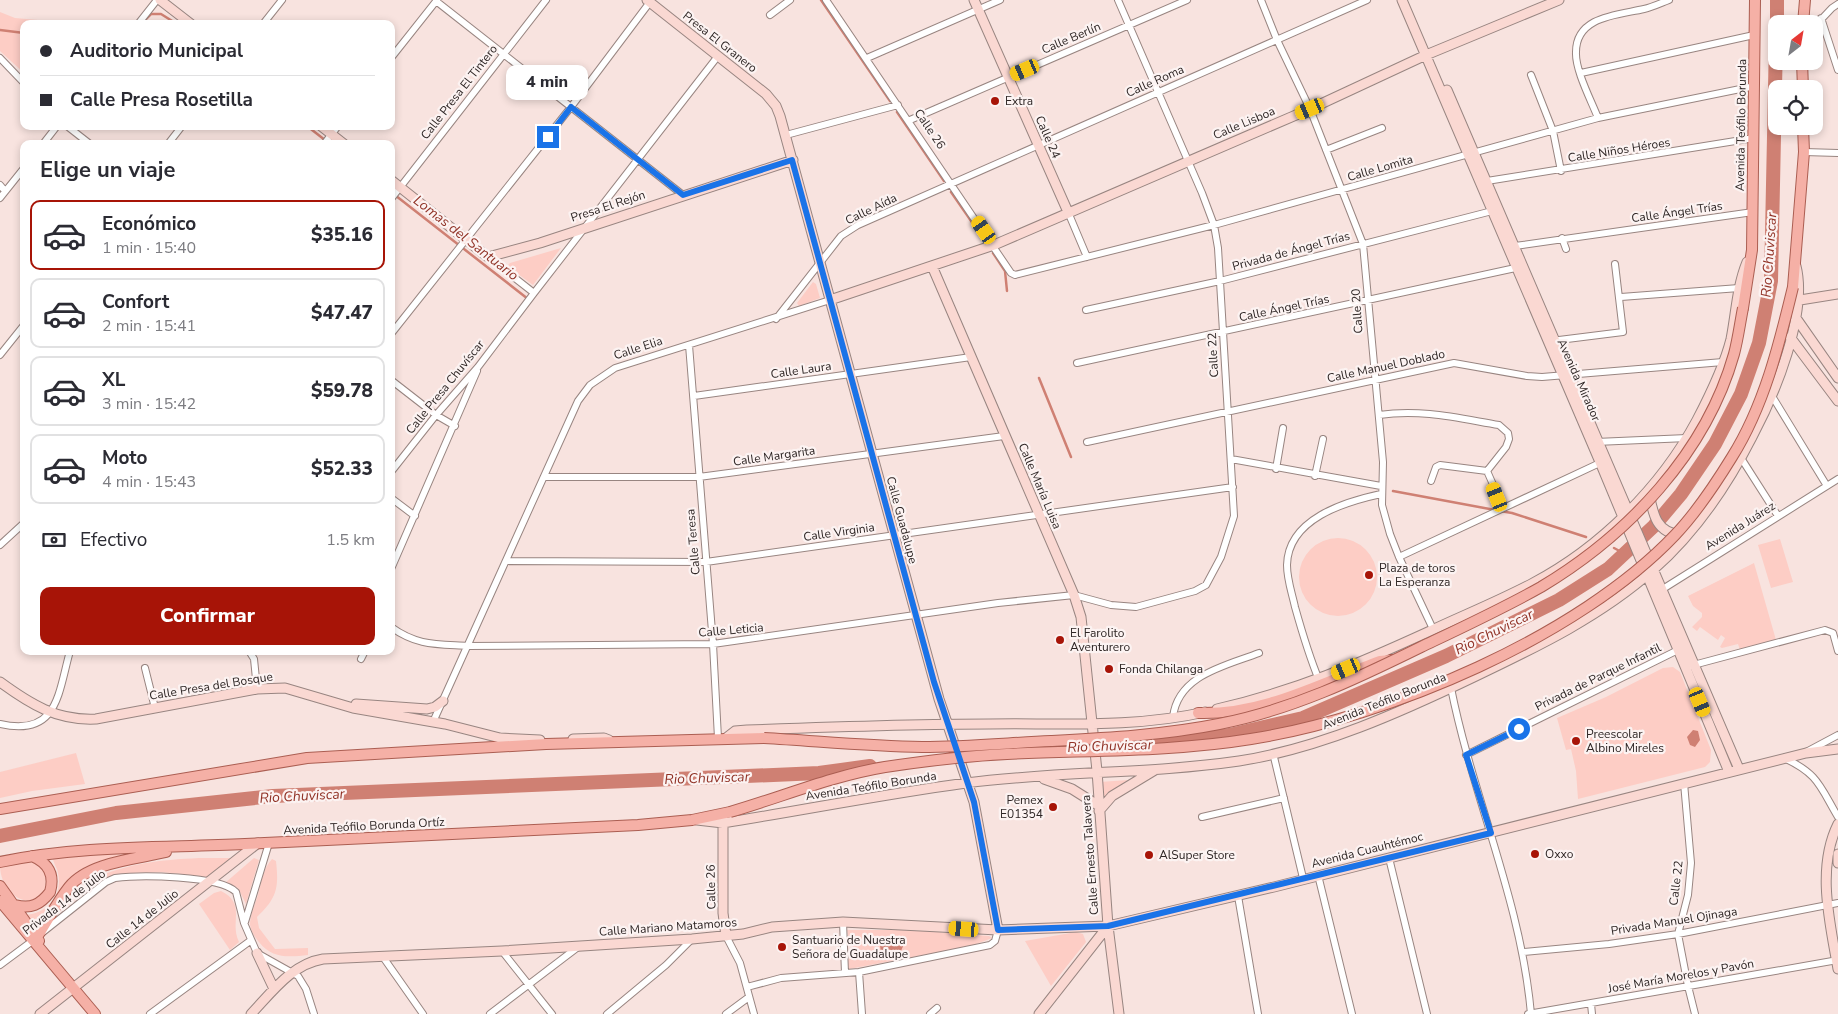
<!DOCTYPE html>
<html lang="es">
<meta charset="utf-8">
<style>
body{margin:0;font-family:"Nunito Sans",sans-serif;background:#f7f7f7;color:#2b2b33;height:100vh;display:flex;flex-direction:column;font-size:19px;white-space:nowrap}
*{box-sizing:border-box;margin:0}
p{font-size:16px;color:#7c7c81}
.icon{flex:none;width:28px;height:28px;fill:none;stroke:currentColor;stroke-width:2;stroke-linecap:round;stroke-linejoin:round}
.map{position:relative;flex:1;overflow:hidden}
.details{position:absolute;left:20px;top:140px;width:375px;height:515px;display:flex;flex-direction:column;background:#fff;border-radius:10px;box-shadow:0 2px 8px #0003}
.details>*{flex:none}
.hud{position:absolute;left:20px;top:20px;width:375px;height:110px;border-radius:10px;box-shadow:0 2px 8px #0003;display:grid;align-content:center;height:110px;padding:0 20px;background:#fff}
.needle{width:32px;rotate:31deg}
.controls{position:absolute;left:1768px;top:15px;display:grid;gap:10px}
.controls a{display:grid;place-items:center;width:55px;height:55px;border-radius:10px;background:#fff;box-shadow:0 2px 8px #0003;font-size:25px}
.end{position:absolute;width:22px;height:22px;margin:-11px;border:6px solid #1a73e8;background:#fff;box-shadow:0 0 0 2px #fff}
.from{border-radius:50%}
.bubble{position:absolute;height:35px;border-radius:10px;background:#fff;box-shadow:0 2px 8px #0003;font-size:16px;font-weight:800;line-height:35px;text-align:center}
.car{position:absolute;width:15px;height:30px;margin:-15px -8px;border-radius:6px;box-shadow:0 0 4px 1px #0007;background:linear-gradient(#f5c518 24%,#345 0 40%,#f5c518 0 76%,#345 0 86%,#f5c518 0)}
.hud b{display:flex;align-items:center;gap:18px;height:48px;font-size:19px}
.hud b+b{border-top:1px solid #e1e1e2}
.hud i{width:12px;height:12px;background:#2b2b33}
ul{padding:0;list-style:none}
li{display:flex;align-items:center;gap:15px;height:70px;margin:0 10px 8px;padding:0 10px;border:2px solid #e1e1e2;border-radius:10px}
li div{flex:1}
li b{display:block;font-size:19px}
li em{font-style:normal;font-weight:800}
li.current{border-color:#a71407}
li>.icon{width:45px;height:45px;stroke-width:1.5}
h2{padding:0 20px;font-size:22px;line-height:60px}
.pay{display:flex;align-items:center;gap:12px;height:55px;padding:0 20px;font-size:19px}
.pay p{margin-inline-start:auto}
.primary-button{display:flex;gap:10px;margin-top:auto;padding:10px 20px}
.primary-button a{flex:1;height:58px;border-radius:10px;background:#a71407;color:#fff;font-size:20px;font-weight:800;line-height:58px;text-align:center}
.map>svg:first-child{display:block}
</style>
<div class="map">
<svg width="1838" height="1014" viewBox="0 0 1838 1014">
<rect width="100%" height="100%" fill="#f8e3df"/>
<path fill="#fdcdc5" d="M0,12L15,18L83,24H24V73L0,51Z
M561,248L533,285L507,266L510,263Z
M813,282L816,284L820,298L799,306L797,303Z
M1299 577a39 39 0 1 1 78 0a39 39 0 1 1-78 0Z
M1780,539L1793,582L1771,588L1758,545Z
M1754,563L1776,640L1740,650L1738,644L1722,648L1720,647L1725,638L1721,635L1718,640L1700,627L1697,631L1692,627L1702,617V613L1693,606L1688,596Z
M1673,667L1680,672L1711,750L1710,762L1705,767L1578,799L1576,771L1571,749L1566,750L1557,718L1606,697L1663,668Z
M76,753L85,784L32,791L0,798V772Z
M1128,780L1103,798L1100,782Z
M130,853L96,866L39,927L27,917L26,915C48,912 63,896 58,873C57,867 53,863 53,858Z
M199,858H236L204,881C181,869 145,872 118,874C110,875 100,884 92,879C130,863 159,860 199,858Z
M254,858L259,860L246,904L238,888L225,883Z
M272,859L276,861C279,888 277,898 257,917L259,928L275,949L308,948V955C289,957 272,959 259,942C255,938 251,931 250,925C250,915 255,904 258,895C261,882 263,869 272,859Z
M31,861L44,869C56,918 0,906 0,865Z
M221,891C247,904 229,922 239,942L230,950L199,904L214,893Z
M847,930H912L989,936L992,938L971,946L849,969L847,961L854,954C854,944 848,939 847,930Z
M1076,932L1083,934L1086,942L1051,986L1025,941Z"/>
<path fill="#cf8073" d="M1693,730L1698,731L1700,740L1695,747L1690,745L1687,737Z
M895,939H901L904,944L901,951L888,950L881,953L880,945L877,940Z"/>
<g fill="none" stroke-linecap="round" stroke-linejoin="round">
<path stroke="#cf8073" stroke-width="2.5" d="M821,0L890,101
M144,21L151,14H161L177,24
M0,30L24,33
M897,112L944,181
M307,126L330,144
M391,192L528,299
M951,192L985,241
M993,253L1005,271L1007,291
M1039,378L1071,457
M1393,491L1495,510
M1500,511L1512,513L1586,537
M1614,548L1625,554"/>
<path stroke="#cf8073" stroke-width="14" d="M1777,24V0
M1151,745L1230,735L1303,718L1446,656L1559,600L1608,569L1654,526L1681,494L1715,444L1741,394L1759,343L1771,281L1776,40
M0,836L116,813L273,796L819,773L870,766"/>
<g stroke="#988581" stroke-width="8">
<path id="street" d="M826,0L1011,273L1015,275L1214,225L1598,118L1755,86
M1261,0L1277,40L1310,109L1363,244L1383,462L1382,505L1390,534L1399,557L1433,629
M436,1L683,195
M770,15L790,0
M1821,18L1838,70
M138,24L157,0
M263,24L282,0
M1814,27L1832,8L1838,4
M0,58L24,83
M391,58L437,0
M867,58L1000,0
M1581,73L1754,35
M1531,75L1553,131L1561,171
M1598,118C1591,100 1575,70 1576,52C1576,16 1618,15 1644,9C1653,7 1661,3 1669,0
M910,120L1187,0
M67,126L90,144
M786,135L898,105
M43,144L57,126
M168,144L182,126
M324,144L338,126
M1326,150L1382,128
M1804,152L1838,153
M1487,181L1754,138
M0,185L5,191
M0,198L24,168
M391,199L546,0
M1068,212L1087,257
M1562,238L1566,249
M1515,246L1753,212
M488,257L534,293
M1621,297L1739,288
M1086,310L1220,281L1496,210
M776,319L841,236L858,225L1367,0
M391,334L571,107L650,2
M1551,341L1623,332L1615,264
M689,345L713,644L718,738
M0,355L24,325
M1077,363L1520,267
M391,380L436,415L455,426
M694,396L971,357
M1772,396L1827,486
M1379,415C1422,409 1457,418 1499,425L1508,433L1509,439L1506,447L1487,471L1503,507
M1087,442L1454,363L1527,376L1542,377L1723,362
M1596,442L1687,438
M1741,458L1778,516
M1231,459L1381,486
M1276,469L1283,428
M391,472L436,415L478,367L534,293L718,56
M1315,476L1323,439
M545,477H699L1004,436
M1431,481L1436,467L1440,465L1487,471
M391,498L415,516
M0,545L24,523
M1399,557L1604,461
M507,561L706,562L1233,487
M391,569L477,371
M1658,592L1838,479
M391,627C417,646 437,644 468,646L713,644L998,603L1074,595L1111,605L1136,607L1195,591L1206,585L1221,557L1234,516L1218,248L1214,225L1202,193L1118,0
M249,651L254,659L257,689
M361,659L365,651
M1686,667L1825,630L1833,633L1838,651
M145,668L155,708
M1319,680C1309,656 1302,632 1295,607C1292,593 1287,580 1287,565C1288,519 1344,502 1381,494
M1451,688C1473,798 1521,901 1531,1014
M1173,717C1178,675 1225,666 1259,653
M433,722L578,401L590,385L615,368L830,300
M0,724C58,737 58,694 70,651
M1808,751L1838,735
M1273,753L1303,878
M1466,755L1680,649
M1784,758C1819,774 1820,787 1838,817
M1684,783L1691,863L1688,895L1678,934L1688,986L1695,1014
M1202,817L1284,798
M1389,858L1427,1014
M1318,875L1352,1014
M1238,896L1258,1014
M245,922L269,843
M843,922L845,973
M43,932L106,882L115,878C139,875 219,875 236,892L244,923L257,953L298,976L306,989L314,1014
M726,936L740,963L754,1014
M502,951L552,1014
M1523,952L1609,944L1678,934L1838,903
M383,957L423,1014
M0,965L35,939
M859,972L862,1014
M747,987L781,978L859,972L990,945L995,941L998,930
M1591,1004L1592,1014
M150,1014L250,941
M490,1014L578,947
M607,1014L666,965L692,939
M726,1014L749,997
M930,1014L937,1008
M1528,1014L1838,960"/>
</g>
<g stroke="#988581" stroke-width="11">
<path id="secondary" d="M160,0L191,24
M647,0L766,94L776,106L780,116L939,699L974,802L998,930
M974,0L1068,212
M1402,0L1600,462L1729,772
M1447,90L1739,769
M321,126L344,144
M391,180L488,257L540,243L793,160
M932,266L1074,595L1081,617L1097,771L1108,926L1119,1014
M830,300L994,245L1310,109L1426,55L1559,0
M1800,300L1838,294
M1796,318L1838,378
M1790,337L1838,401
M1649,493C1653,514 1656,533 1681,535
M0,682C30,704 57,721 96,719L257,689L285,688L353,708L445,724L500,738L540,740
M356,704L427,709L435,707L443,701
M1217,709C1295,691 1358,664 1430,631C1464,615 1499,601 1533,583C1601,547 1661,487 1697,420C1710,395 1724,367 1731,339C1736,314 1737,286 1747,262
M726,738L735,731L747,730C828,727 909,724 989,724C1060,723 1135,728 1205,712
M573,739L604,738L609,740
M1044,779L1072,789L1099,806
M1099,811L1112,796L1155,770
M723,819V913L726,936
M697,820L723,823C804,810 885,794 966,783C1057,771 1149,774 1239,761C1321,748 1401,712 1476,676C1539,646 1601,616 1653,570C1694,534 1727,486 1752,437C1775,394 1808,314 1796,266
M1838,824C1816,868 1830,923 1838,969
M1838,854V863
M257,953L274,989
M40,1014L258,843
M251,1014C272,992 292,964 323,959L502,951L692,939L743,934L772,927L843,922L998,930L1108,926L1274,887L1806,753L1838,749
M1039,1014L1108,926"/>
</g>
<g stroke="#ab5e52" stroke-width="12">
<path id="primary" d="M1803,24L1805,0
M1802,61L1803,89
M1793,287L1804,152L1803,126
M1743,308L1752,250L1755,0
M1198,713C1263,715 1321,683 1380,661L1391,660
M0,809L307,758L546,744L764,738
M0,862C80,845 163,848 245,844C376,838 507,831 638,825L692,820L730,812
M0,886L39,941
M0,901L95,1014
M15,905C31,909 40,905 50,892C55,874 48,863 32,856
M37,937C48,920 57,902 69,887C89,862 137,859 166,852"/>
</g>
<use href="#street" stroke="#fff" stroke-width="6"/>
<use href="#secondary" stroke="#fad8d2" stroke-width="9"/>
<use href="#primary" stroke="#f5b0a6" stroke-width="10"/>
<g stroke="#ab5e52" stroke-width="12" stroke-linecap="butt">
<path id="primary-bridge" d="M764,738C817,741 869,746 922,747C965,747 1008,743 1051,741C1107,738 1164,735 1219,724C1291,710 1356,679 1421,647C1461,628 1502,609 1541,587C1628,535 1706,453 1734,354C1738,339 1740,323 1743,308
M730,812C782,797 831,776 885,767C925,761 966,756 1007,754C1088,750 1171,752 1251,739C1389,717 1578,637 1675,535C1697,512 1716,483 1732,457C1764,406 1779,345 1793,287"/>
</g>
<use href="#primary-bridge" stroke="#f5b0a6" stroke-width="10"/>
</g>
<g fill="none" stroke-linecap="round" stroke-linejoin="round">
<path stroke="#1a73e8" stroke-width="6" d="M548,137L571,107L683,195L792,160L934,682L974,802L998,930L1108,926L1491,833L1466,755L1519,729"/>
</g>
<g fill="#a71407" stroke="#fcf3f2" stroke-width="2">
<circle cx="995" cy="101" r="5"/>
<circle cx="1369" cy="575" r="5"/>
<circle cx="1060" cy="640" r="5"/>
<circle cx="1109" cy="669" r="5"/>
<circle cx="1576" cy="741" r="5"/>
<circle cx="1053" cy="807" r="5"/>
<circle cx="1535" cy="854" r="5"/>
<circle cx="1149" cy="855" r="5"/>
<circle cx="782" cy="947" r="5"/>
</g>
<g text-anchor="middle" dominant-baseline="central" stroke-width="4.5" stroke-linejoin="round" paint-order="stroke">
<g font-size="12" fill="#2e2625" stroke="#fcf3f2">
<text transform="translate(1071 38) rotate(-23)">Calle Berlín</text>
<text transform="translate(720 42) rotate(38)">Presa El Granero</text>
<text transform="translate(1155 81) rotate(-24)">Calle Roma</text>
<text transform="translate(459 92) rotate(-52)">Calle Presa El Tintero</text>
<text transform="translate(1244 123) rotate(-23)">Calle Lisboa</text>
<text transform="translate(1741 125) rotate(-89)">Avenida Teófilo Borunda</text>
<text transform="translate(930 129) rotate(56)">Calle 26</text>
<text transform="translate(1048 137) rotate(66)">Calle 24</text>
<text transform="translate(1619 150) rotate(-9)">Calle Niños Héroes</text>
<text transform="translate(1380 168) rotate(-16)">Calle Lomita</text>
<text transform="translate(608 206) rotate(-18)">Presa El Rejón</text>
<text transform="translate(871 209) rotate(-26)">Calle Aída</text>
<text transform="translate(1677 212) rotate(-8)">Calle Ángel Trías</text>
<text transform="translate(1291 251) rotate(-15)">Privada de Ángel Trías</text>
<text transform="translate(1284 308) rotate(-12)">Calle Ángel Trías</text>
<text transform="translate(1357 311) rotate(-94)">Calle 20</text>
<text transform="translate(638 348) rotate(-18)">Calle Elia</text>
<text transform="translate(1213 355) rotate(-93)">Calle 22</text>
<text transform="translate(1386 366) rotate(-12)">Calle Manuel Doblado</text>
<text transform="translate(801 370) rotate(-8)">Calle Laura</text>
<text transform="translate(1579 380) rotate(66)">Avenida Mirador</text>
<text transform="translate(445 387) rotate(-51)">Calle Presa Chuvíscar</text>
<text transform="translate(774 456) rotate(-8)">Calle Margarita</text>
<text transform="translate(1040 486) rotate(67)">Calle María Luisa</text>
<text transform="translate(902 520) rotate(75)">Calle Guadalupe</text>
<text transform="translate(1740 526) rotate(-32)">Avenida Juárez</text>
<text transform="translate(839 532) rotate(-8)">Calle Virginia</text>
<text transform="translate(693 542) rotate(-95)">Calle Teresa</text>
<text transform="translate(731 630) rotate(-5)">Calle Leticia</text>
<text transform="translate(1598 677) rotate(-26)">Privada de Parque Infantil</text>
<text transform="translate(211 686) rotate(-9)">Calle Presa del Bosque</text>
<text transform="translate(1384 701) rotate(-22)">Avenida Teófilo Borunda</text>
<text transform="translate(871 786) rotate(-9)">Avenida Teófilo Borunda</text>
<text transform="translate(364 826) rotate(-3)">Avenida Teófilo Borunda Ortíz</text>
<text transform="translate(1367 850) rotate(-14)">Avenida Cuauhtémoc</text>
<text transform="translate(1090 855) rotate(-94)">Calle Ernesto Talavera</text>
<text transform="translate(1676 883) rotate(-83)">Calle 22</text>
<text transform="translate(711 887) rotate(-91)">Calle 26</text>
<text transform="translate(64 902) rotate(-37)">Privada 14 de julio</text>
<text transform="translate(142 919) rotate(-38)">Calle 14 de Julio</text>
<text transform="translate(1674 921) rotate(-9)">Privada Manuel Ojinaga</text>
<text transform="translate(668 927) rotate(-4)">Calle Mariano Matamoros</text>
<text transform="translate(1681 976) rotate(-10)">José María Morelos y Pavón</text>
</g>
<g font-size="12" fill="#2e2625" stroke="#fcf3f2" text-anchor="start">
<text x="1005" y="101">Extra</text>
<text x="1379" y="568">Plaza de toros<tspan x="1379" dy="14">La Esperanza</tspan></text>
<text x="1070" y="633">El Farolito<tspan x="1070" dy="14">Aventurero</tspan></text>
<text x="1119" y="669">Fonda Chilanga</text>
<text x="1586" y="734">Preescolar<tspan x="1586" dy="14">Albino Mireles</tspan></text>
<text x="1043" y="800" text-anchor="end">Pemex<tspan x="1043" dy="14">E01354</tspan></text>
<text x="1545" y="854">Oxxo</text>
<text x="1159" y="855">AlSuper Store</text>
<text x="792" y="940">Santuario de Nuestra<tspan x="792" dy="14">Señora de Guadalupe</tspan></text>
</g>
<g font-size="14" font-style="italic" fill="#913327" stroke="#fcf3f2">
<text transform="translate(466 238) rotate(38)">Lomas del Santuario</text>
<text transform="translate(1769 255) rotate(-86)">Rio Chuviscar</text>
<text transform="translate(1494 632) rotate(-26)">Rio Chuviscar</text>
<text transform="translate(1110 746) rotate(-2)">Rio Chuviscar</text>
<text transform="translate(707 778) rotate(-2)">Rio Chuviscar</text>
<text transform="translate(302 796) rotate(-3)">Rio Chuviscar</text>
</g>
</g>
</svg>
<div class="controls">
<a><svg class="needle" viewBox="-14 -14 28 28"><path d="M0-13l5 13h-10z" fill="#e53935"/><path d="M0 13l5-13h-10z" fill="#7c7c81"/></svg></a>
<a><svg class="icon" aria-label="locate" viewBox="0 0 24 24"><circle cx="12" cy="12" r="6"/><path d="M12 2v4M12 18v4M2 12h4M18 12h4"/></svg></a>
</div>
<i class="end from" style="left:1519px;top:729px"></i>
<i class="end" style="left:548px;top:137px"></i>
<div class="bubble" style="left:506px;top:65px;width:82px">4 min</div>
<i class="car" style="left:1025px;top:70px;rotate:247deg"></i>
<i class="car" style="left:1310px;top:109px;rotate:247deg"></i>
<i class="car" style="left:984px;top:230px;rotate:325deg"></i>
<i class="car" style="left:1497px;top:497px;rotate:338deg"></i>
<i class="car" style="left:1346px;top:669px;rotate:247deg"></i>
<i class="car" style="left:1700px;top:702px;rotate:157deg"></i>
<i class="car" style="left:964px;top:929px;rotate:274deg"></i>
<div class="hud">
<b><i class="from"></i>Auditorio Municipal</b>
<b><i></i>Calle Presa Rosetilla</b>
</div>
<section class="details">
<h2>Elige un viaje</h2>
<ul>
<li class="current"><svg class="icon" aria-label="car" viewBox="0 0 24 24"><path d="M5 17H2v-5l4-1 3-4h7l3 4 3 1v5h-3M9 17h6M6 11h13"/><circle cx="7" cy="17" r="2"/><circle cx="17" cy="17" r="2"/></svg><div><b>Económico</b><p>1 min · 15:40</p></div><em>$35.16</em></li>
<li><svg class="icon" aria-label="car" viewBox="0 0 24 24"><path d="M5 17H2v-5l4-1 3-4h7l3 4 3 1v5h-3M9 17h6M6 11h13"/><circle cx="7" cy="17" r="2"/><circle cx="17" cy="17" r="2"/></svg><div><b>Confort</b><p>2 min · 15:41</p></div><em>$47.47</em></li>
<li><svg class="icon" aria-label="car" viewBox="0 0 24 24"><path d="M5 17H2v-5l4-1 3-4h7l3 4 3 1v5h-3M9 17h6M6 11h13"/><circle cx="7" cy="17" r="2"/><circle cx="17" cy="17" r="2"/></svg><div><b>XL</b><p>3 min · 15:42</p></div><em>$59.78</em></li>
<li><svg class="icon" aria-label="car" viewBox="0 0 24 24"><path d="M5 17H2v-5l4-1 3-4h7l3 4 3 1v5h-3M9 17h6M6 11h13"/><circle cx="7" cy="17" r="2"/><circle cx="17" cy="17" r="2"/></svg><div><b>Moto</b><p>4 min · 15:43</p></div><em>$52.33</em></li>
</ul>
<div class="pay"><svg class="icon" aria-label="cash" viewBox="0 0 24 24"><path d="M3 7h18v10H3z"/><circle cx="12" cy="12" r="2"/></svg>Efectivo<p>1.5 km</p></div>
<div class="primary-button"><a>Confirmar</a></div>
</section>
</div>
